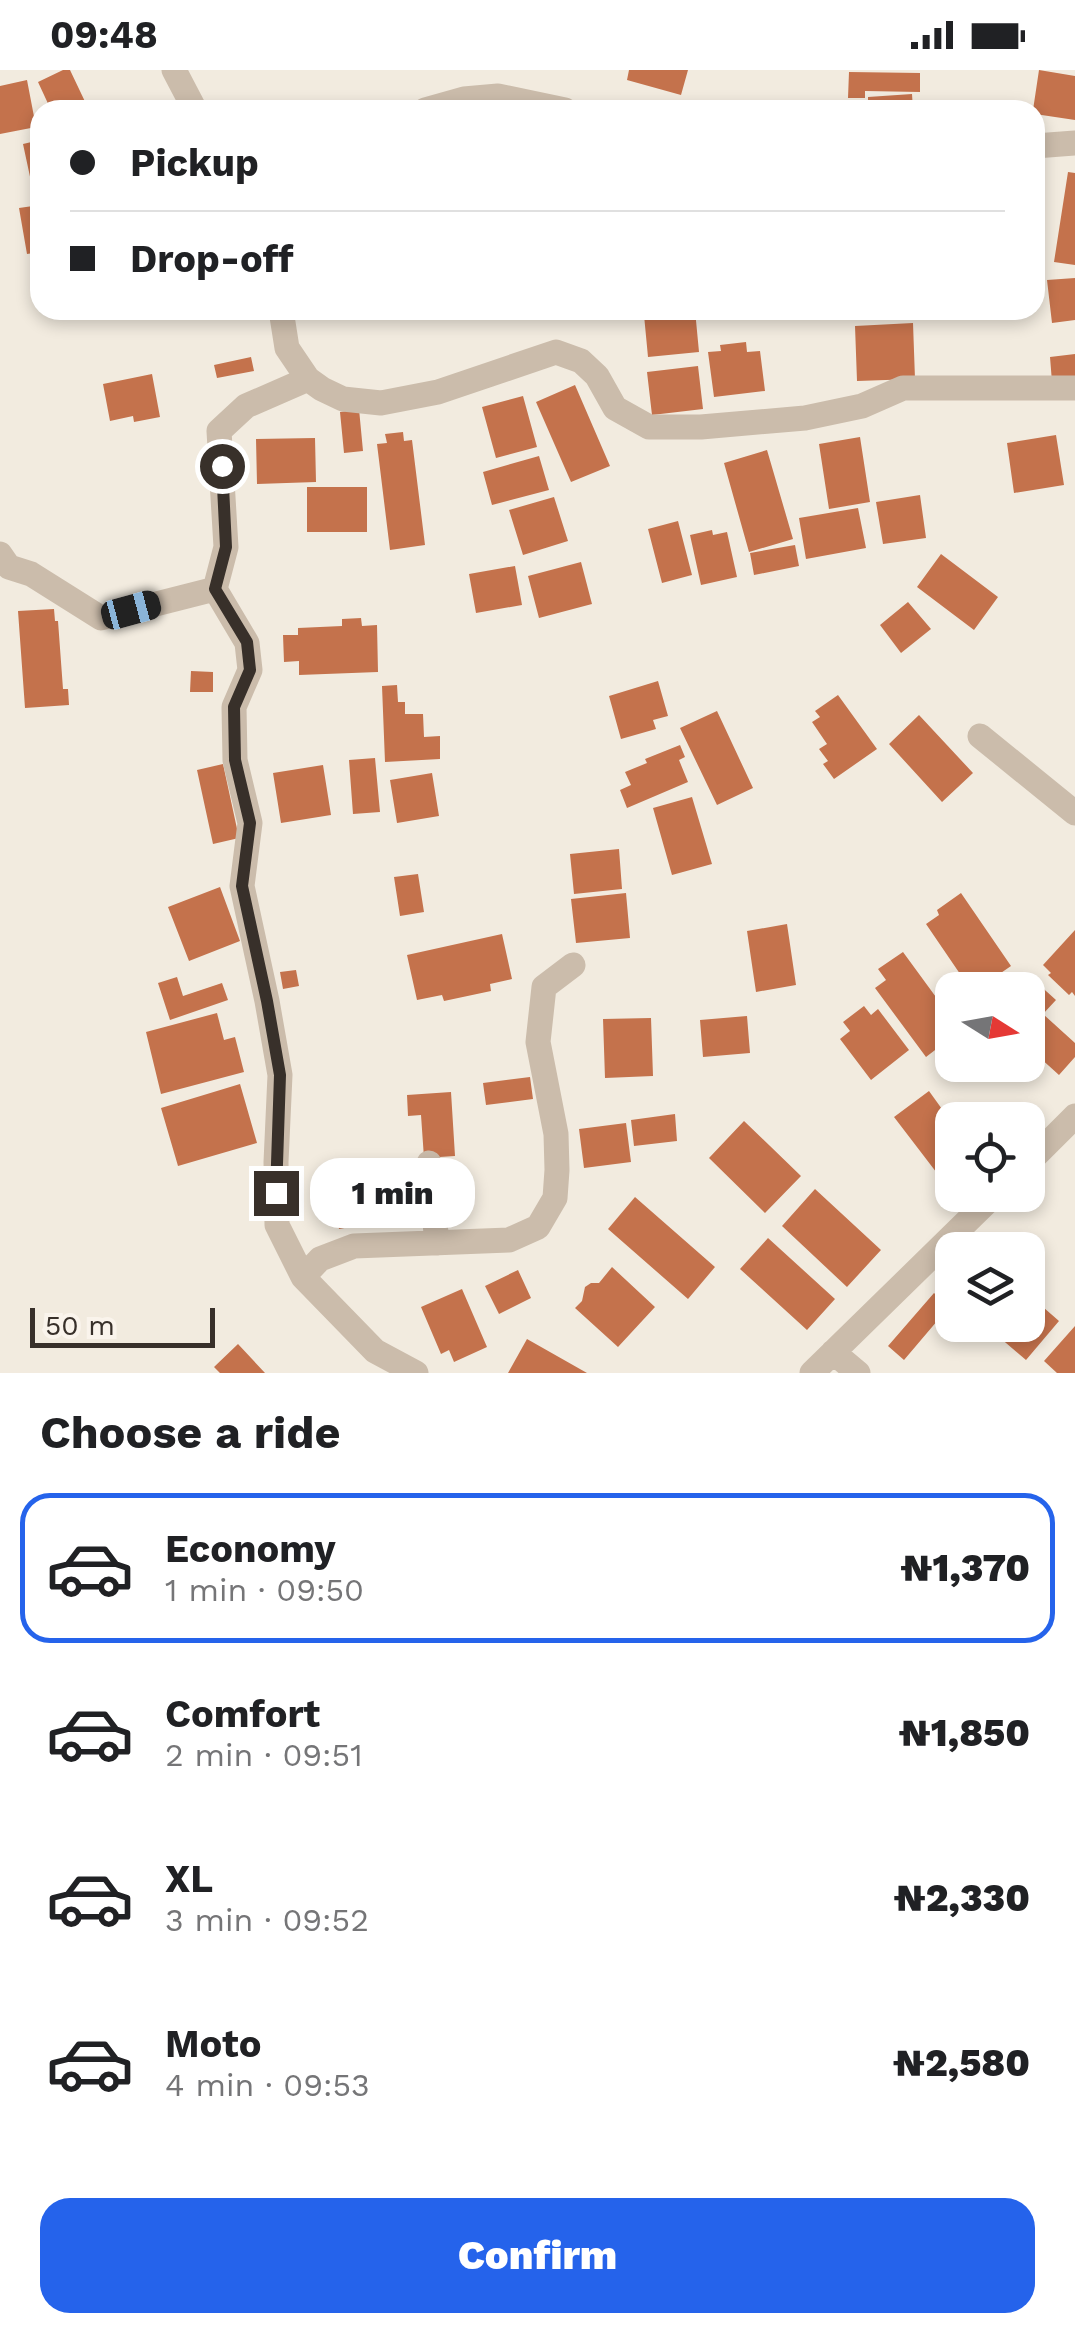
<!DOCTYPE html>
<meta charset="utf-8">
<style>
body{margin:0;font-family:"Work Sans",sans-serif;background:#f2f2f2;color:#202124;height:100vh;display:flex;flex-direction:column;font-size:38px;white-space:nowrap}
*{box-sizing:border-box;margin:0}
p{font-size:32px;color:#757577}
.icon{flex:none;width:55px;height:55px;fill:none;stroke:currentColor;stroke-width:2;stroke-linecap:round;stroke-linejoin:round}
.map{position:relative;height:1303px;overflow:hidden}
.details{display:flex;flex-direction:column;background:#fff;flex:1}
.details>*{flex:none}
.banner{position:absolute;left:30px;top:30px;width:1015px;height:220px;border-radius:30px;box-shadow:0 5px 15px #0003;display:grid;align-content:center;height:220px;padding:0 40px;background:#fff}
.needle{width:65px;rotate:101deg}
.controls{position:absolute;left:935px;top:902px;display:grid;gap:20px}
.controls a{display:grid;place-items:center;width:110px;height:110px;border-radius:20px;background:#fff;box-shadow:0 5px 15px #0003;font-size:50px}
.scale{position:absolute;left:30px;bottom:25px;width:185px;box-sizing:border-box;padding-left:10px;border:5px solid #38302a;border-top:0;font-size:28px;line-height:35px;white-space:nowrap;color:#38302a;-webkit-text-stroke:8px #faf4ec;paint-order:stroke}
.end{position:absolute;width:45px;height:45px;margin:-22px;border:12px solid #38302a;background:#fff;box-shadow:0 0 0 5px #fff}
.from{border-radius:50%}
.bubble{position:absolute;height:70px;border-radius:30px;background:#fff;box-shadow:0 5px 15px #0003;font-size:32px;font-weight:800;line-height:70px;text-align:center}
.car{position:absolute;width:30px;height:60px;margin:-30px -15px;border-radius:12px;box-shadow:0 0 8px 2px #0007;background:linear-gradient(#222 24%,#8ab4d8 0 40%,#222 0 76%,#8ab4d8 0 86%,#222 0)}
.banner b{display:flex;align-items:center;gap:35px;height:95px;font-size:38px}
.banner b+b{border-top:2px solid #e0e0e0}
.banner i{width:25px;height:25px;background:#202124}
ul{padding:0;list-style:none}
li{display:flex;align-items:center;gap:30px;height:150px;margin:0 20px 15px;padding:0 20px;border:5px solid transparent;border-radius:30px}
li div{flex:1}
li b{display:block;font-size:38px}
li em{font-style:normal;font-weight:800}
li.active{border-color:#2563eb}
li>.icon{width:90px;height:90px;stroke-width:1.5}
h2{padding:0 40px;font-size:45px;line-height:120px}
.button{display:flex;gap:20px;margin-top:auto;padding:20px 40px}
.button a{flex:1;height:115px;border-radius:30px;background:#2563eb;color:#fff;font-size:40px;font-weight:800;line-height:115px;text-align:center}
.status{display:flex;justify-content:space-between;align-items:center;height:70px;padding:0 50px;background:#fff;direction:ltr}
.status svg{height:28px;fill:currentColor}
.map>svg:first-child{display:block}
</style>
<div class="status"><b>09:48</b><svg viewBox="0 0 49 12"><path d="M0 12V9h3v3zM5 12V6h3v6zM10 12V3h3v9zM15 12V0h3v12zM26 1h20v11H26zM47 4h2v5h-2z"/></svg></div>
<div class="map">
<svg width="1075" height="1303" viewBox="0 0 1075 1303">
<rect width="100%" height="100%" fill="#f2ebdf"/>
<path fill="#c4724c" d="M63,0H70L89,40H51L38,12Z
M629,0H688L681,25L627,10Z
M1039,0L1075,6V50L1035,44L1033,40Z
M849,2L920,3V22L865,21V28H848Z
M27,10L36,57L0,64V16Z
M912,24L913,40H859V32L868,31V27Z
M40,70V114L32,116L23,74Z
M1068,102L1075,103V195L1054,192Z
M40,135V182L27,184L19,138Z
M1075,208V250L1052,253L1047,210Z
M695,240L699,282L648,287L644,245Z
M852,240H948V243L853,249Z
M913,253L915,309L857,311L855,256Z
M746,272L747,282L760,281L765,321L714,327L708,282L721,281L720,275Z
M1075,284V310L1052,312L1050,287Z
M251,287L254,301L217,308L214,295Z
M698,296L703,339L652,345L647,302Z
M152,304L160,347L134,352L133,346L110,351L103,314Z
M575,315L610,396L571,412L536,332Z
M523,326L537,377L496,388L482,337Z
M359,339L363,381L344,383L340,342Z
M403,362L404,371L412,370L425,475L390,480L377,374L387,373L385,364Z
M1056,365L1064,415L1014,423L1007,373Z
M860,367L870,432L829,439L819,374Z
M315,368L316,412L257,414L256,369Z
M767,380L793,469L749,482L724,393Z
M539,386L549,420L492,435L483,402Z
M307,417H367V462H307Z
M920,425L926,468L883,474L876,432Z
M554,427L568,471L523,485L509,440Z
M858,438L866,478L806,489L799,448Z
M678,451L692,505L662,513L648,459Z
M712,460L713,465L727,462L737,507L701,515L690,465Z
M795,475L799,496L754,505L750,483Z
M941,484L998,527L974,560L917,517Z
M581,492L592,534L539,548L528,506Z
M515,496L522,535L476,543L469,504Z
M908,532L931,559L901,583L880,555Z
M54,539L55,551H58L63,619H68L69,635L25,638L18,541Z
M361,548L362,556L377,555L378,602L299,605V591L284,592L283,565H298V558L342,556V549Z
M191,601L213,602V622H190Z
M658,611L668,646L653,650L656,659L621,669L609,626Z
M397,615L398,632H405V644H423L424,667L440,666V689L385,692L382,616Z
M838,625L877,679L834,709L823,694L828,691L819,679L827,674L812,652L820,647L815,641Z
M717,641L753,718L717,735L680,658Z
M919,645L973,703L942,732L889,674Z
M680,675L685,687L679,690L688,712L627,738L620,720L631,715L625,702L647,693L645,689Z
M375,688L380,742L353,744L349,690Z
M223,694L239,768L213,774L197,700Z
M323,695L331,745L281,753L273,703Z
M432,703L439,746L397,753L390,710Z
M692,727L712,794L672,805L653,738Z
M619,779L622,819L574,824L570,784Z
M418,804L424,842L400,846L394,807Z
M220,817L240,871L189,891L168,837Z
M626,823L630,868L576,873L571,829Z
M961,823L1011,896L976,920H971L926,854L939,845L937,840Z
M787,854L796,915L756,922L747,861Z
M1075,860V926L1072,922L1069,925L1048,905L1051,903L1043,895Z
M502,864L512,909L490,914L491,921L444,931L442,925L417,930L407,885Z
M903,882L952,949V967L926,987L875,918L886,910L878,899Z
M296,900L299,916L283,919L280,902Z
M1026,903L1056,930L1043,944L1075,973V987L1059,1005L1028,977V920H1011Z
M177,907L183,926L222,913L228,930L170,950L158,913Z
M864,936L871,945L878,939L909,980L871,1010L840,969L850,961L843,952Z
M217,943L224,970L235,967L244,1002L161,1024L146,962Z
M747,946L750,983L703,987L700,950Z
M651,948L653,1006L605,1008L603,949Z
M530,1007L533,1029L486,1035L483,1013Z
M240,1014L257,1073L178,1096L161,1038Z
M929,1021L952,1053V1104L943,1111L894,1047Z
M451,1022L455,1086L424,1088L421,1045L408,1046L407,1025Z
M675,1044L677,1071L634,1076L631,1050Z
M744,1051L801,1106L765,1143L709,1088Z
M626,1053L631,1092L584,1098L579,1059Z
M368,1107L376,1152L339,1159L331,1113Z
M815,1119L881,1180L847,1217L782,1156Z
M635,1127L715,1197L688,1229L608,1159Z
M768,1168L835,1229L807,1260L740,1199Z
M612,1197L655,1237L618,1277L575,1238L582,1231L585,1217L591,1213H599Z
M518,1200L531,1228L499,1244L485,1216Z
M462,1219L487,1277L454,1292L449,1280L441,1284L421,1237Z
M934,1223L949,1237L904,1290L888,1276Z
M1028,1224L1059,1251L1026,1290L985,1255H1028Z
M1075,1256V1303H1057L1044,1291Z
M527,1269L587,1303H508Z
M238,1274L265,1303H220L214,1297Z"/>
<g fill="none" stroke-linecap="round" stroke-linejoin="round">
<path stroke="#cbbcab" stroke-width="25" d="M174,0L195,40
M425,40L464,29L498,26L565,40
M1035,76L1075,73
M281,240L287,278L308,309L322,319L343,329L381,333L438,322L556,282L581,291L597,306L615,338L649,357H701L805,348L862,336L903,318H1075
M308,309L246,336L219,361L226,477L215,519L247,573L250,600L234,637L235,690L250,753L242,816L267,931L280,1005L276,1092L277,1155L303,1207L375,1281L416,1303
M0,484L9,497L31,504L101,548L215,519
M980,666L1075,743
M429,1093L437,1173
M1028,1093L1075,1046
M303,1207L320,1189L354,1176L509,1170L538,1157L555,1128L557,1100L556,1064L538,972L544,917L573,895
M833,1282L858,1303
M812,1303L994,1125"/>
</g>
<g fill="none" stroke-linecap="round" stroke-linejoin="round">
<path stroke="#38302a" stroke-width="12" d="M222,396L226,477L215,519L247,572L250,600L234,637L235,690L250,753L242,816L267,931L280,1005L276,1123"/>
</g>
</svg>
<div class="controls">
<a><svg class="needle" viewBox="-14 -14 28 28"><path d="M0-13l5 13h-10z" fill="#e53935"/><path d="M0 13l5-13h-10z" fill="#757577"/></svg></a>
<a><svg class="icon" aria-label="locate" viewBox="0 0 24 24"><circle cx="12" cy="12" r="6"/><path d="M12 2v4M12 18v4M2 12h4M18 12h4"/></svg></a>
<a><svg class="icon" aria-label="layers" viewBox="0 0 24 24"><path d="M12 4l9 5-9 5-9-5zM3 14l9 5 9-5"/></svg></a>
</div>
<div class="scale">50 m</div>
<i class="end from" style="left:222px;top:396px"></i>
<i class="end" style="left:276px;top:1123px"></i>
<div class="bubble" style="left:310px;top:1088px;width:165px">1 min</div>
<i class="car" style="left:131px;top:540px;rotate:75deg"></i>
<div class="banner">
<b><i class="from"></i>Pickup</b>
<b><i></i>Drop-off</b>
</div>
</div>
<section class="details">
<h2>Choose a ride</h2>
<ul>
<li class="active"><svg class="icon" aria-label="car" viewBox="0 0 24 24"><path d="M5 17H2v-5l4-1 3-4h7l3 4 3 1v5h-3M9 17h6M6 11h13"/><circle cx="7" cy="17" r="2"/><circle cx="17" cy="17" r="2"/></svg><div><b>Economy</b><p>1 min · 09:50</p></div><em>₦1,370</em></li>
<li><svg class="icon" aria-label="car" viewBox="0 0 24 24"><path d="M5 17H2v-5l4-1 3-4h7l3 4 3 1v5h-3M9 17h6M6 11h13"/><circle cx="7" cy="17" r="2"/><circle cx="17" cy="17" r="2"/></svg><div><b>Comfort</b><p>2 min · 09:51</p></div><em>₦1,850</em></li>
<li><svg class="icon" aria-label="car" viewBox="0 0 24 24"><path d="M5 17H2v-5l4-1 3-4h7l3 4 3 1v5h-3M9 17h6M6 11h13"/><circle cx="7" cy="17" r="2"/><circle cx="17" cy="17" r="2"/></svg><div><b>XL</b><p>3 min · 09:52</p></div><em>₦2,330</em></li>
<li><svg class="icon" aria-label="car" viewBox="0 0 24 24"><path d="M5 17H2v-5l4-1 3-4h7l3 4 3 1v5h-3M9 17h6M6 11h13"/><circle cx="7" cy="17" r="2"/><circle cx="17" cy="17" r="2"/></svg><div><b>Moto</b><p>4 min · 09:53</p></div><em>₦2,580</em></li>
</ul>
<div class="button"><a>Confirm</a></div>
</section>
